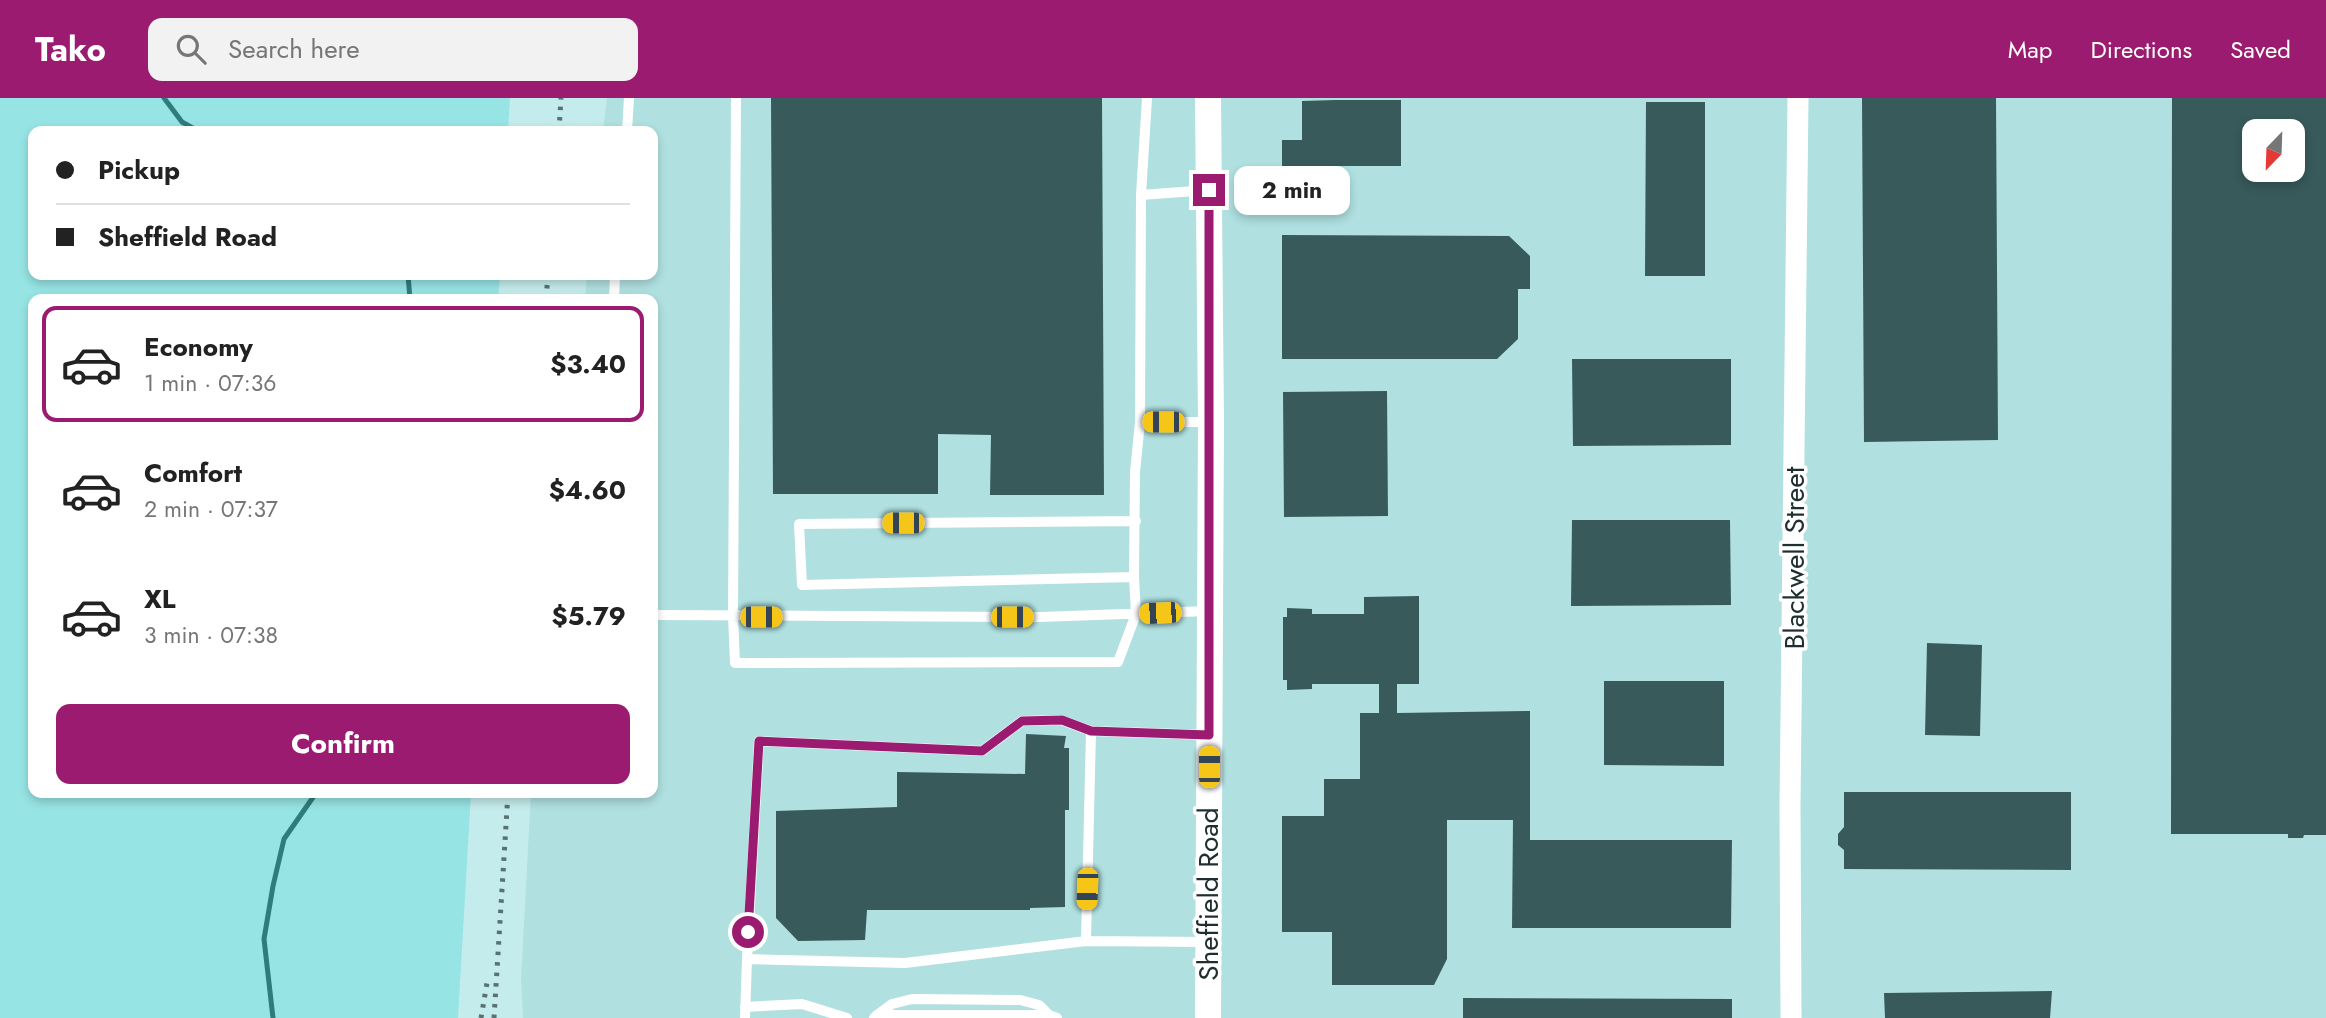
<!DOCTYPE html>
<meta charset="utf-8">
<style>
body{margin:0;font-family:Jost,sans-serif;background:#f2f2f2;color:#222;height:100vh;display:flex;flex-direction:column;font-size:26px;white-space:nowrap}
*{box-sizing:border-box;margin:0}
p{font-size:23px;color:#767676}
.icon{flex:none;width:38px;height:38px;fill:none;stroke:currentColor;stroke-width:2;stroke-linecap:round;stroke-linejoin:round}
.map{position:relative;flex:1;overflow:hidden}
.drawer{position:absolute;left:28px;top:196px;width:630px;height:504px;display:flex;flex-direction:column;background:#fff;border-radius:14px;box-shadow:0 4px 10px #0003}
.drawer>*{flex:none}
.hud{position:absolute;left:28px;top:28px;width:630px;height:154px;border-radius:14px;box-shadow:0 4px 10px #0003;display:grid;align-content:center;height:154px;padding:0 28px;background:#fff}
.needle{width:46px;rotate:203deg}
.fabs{position:absolute;left:2242px;top:21px;display:grid;gap:14px}
.fabs a{display:grid;place-items:center;width:63px;height:63px;border-radius:14px;background:#fff;box-shadow:0 4px 10px #0003;font-size:35px}
.end{position:absolute;width:32px;height:32px;margin:-16px;border:9px solid #9b1b70;background:#fff;box-shadow:0 0 0 4px #fff}
.from{border-radius:50%}
.bubble{position:absolute;height:49px;border-radius:14px;background:#fff;box-shadow:0 4px 10px #0003;font-size:23px;font-weight:700;line-height:49px;text-align:center}
.car{position:absolute;width:21px;height:42px;margin:-21px -10px;border-radius:9px;box-shadow:0 0 5px 2px #0007;background:linear-gradient(#f5c518 24%,#345 0 40%,#f5c518 0 76%,#345 0 86%,#f5c518 0)}
.hud b{display:flex;align-items:center;gap:24px;height:66px;font-size:26px}
.hud b+b{border-top:2px solid #e0e0e0}
.hud i{width:18px;height:18px;background:#222}
ul{padding:12px 0 0;list-style:none}
li{display:flex;align-items:center;gap:21px;height:116px;margin:0 14px 10px;padding:0 14px;border:4px solid transparent;border-radius:14px}
li div{flex:1}
li b{display:block;font-size:26px}
li em{font-style:normal;font-weight:700}
li.current{border-color:#9b1b70}
li>.icon{width:63px;height:63px;stroke-width:1.5}
.button{display:flex;gap:14px;margin-top:auto;padding:14px 28px}
.button a{flex:1;height:80px;border-radius:14px;background:#9b1b70;color:#fff;font-size:28px;font-weight:700;line-height:80px;text-align:center}
header{display:flex;align-items:center;gap:42px;box-sizing:border-box;height:98px;padding:0 35px;background:#9b1b70;color:#fff}
header strong{font-size:33px}
nav{display:flex;gap:38px;margin-inline-start:auto;font-size:24px}
.search{width:490px;height:63px;background:#f2f2f2;display:flex;align-items:center;gap:18px;box-sizing:border-box;padding:0 24px;border-radius:14px;color:#767676;font-size:26px}
.map>svg:first-child{display:block}
</style>
<header>
<strong>Tako</strong>
<div class="search"><svg class="icon" aria-label="search" viewBox="0 0 24 24"><circle cx="10" cy="10" r="6"/><path d="M15 15l6 6"/></svg>Search here</div>
<nav><a>Map</a><a>Directions</a><a>Saved</a></nav>
</header>
<div class="map">
<svg width="2326" height="920" viewBox="0 0 2326 920">
<rect width="100%" height="100%" fill="#c5ecec"/>
<path fill="#b0e0e0" fill-rule="evenodd" d="M607,0H2326V920H523L521,881L531,695H653V201H585L587,177H653V33H603ZM2254,33H2292V72H2254Z"/>
<path fill="#97e4e4" d="M0,0H510L508,33H33V177H500L498,201H33V695H471L458,920H0Z"/>
<g fill="none" stroke-linecap="round" stroke-linejoin="round">
<path stroke="#2e7d7e" stroke-width="5" d="M164,0L182,24L198,33
M408,177L410,201
M273,920L264,841L273,788L284,741L316,695"/>
</g>
<path fill="#385a5b" fill-rule="evenodd" d="M771,0H1102L1104,397H990L991,337L938,336V396H773Z
M1862,0H1996L1998,342L1864,344Z
M2172,0H2326V737H2304L2303,740H2288V736H2171ZM2254,33H2292V72H2254Z
M1335,2H1401V68H1282V42H1302V3Z
M1646,4H1705V178H1645Z
M1282,137L1509,138L1530,158V191H1518V241L1497,261H1282Z
M1572,261H1731V347L1573,348Z
M1387,293L1388,418L1284,419L1283,294Z
M1572,422H1730L1731,507L1571,508Z
M1419,498V586H1397V615L1530,613V742H1732L1731,830H1512L1513,722H1447V861L1434,887H1332V834H1282V718H1324V681H1360V615H1379V586H1312V591L1287,592V582H1283V519H1287V510L1312,511V516H1364V499Z
M1927,545L1982,547L1980,638L1925,637Z
M1604,583H1724V668L1604,667Z
M1026,636L1066,638L1064,650H1069V712H1065V809L1030,810V812H867L865,842L798,843L776,820V713L897,709V674L1025,676Z
M1844,694H2071V772L1844,771V752L1838,747V736L1844,729Z
M2052,893L2050,920H1885L1884,895Z
M1463,900L1732,901V920H1463Z"/>
<g fill="none" stroke-linecap="round" stroke-linejoin="round">
<path stroke="#fff" stroke-width="10" d="M736,0L733,518L735,565L1118,564L1136,516L1134,479L1135,374L1140,324H1211
M627,33L629,0
M1141,97L1147,0
M614,201L615,177
M1140,324L1141,97L1208,92
M1134,479L802,487L799,426L1136,423
M653,517L1040,519L1208,513
M1091,633L1061,622L1022,623L982,653L759,643L747,861L905,865L1086,843L1207,844
M1086,843L1091,633L1209,637
M745,909L802,906L847,920
M877,917L892,906L912,901L1020,902L1039,907L1049,917
M745,920L747,861
M874,920L877,917H1049L1057,920"/>
<path stroke="#fff" stroke-width="21" d="M1791,920L1790,707L1798,0"/>
<path stroke="#fff" stroke-width="26" d="M1208,920L1211,324L1208,0"/>
<path stroke="#597171" stroke-width="5" stroke-dasharray="3.5 7" stroke-linecap="butt" d="M559,33L561,0
M546,201L548,177
M481,920L488,879
M494,920L508,695"/>
</g>
<g fill="none" stroke-linecap="round" stroke-linejoin="round">
<path stroke="#9b1b70" stroke-width="9" d="M748,834L759,643L982,653L1022,623L1062,622L1091,633L1209,637V92"/>
</g>
<g text-anchor="middle" dominant-baseline="central" stroke-width="7" stroke-linejoin="round" paint-order="stroke">
<g font-size="28" fill="#1f2e2e" stroke="#fff">
<text transform="translate(1794 460) rotate(-90)">Blackwell Street</text>
<text transform="translate(1208 796) rotate(-90)">Sheffield Road</text>
</g>
</g>
</svg>
<div class="fabs">
<a><svg class="needle" viewBox="-14 -14 28 28"><path d="M0-13l5 13h-10z" fill="#e53935"/><path d="M0 13l5-13h-10z" fill="#767676"/></svg></a>
</div>
<i class="end from" style="left:748px;top:834px"></i>
<i class="end" style="left:1209px;top:92px"></i>
<div class="bubble" style="left:1234px;top:68px;width:116px">2 min</div>
<i class="car" style="left:1163px;top:324px;rotate:270deg"></i>
<i class="car" style="left:903px;top:425px;rotate:270deg"></i>
<i class="car" style="left:1160px;top:515px;rotate:268deg"></i>
<i class="car" style="left:761px;top:519px;rotate:90deg"></i>
<i class="car" style="left:1012px;top:519px;rotate:90deg"></i>
<i class="car" style="left:1209px;top:669px;rotate:0deg"></i>
<i class="car" style="left:1087px;top:791px;rotate:182deg"></i>
<div class="hud">
<b><i class="from"></i>Pickup</b>
<b><i></i>Sheffield Road</b>
</div>
<section class="drawer">
<ul>
<li class="current"><svg class="icon" aria-label="car" viewBox="0 0 24 24"><path d="M5 17H2v-5l4-1 3-4h7l3 4 3 1v5h-3M9 17h6M6 11h13"/><circle cx="7" cy="17" r="2"/><circle cx="17" cy="17" r="2"/></svg><div><b>Economy</b><p>1 min · 07:36</p></div><em>$3.40</em></li>
<li><svg class="icon" aria-label="car" viewBox="0 0 24 24"><path d="M5 17H2v-5l4-1 3-4h7l3 4 3 1v5h-3M9 17h6M6 11h13"/><circle cx="7" cy="17" r="2"/><circle cx="17" cy="17" r="2"/></svg><div><b>Comfort</b><p>2 min · 07:37</p></div><em>$4.60</em></li>
<li><svg class="icon" aria-label="car" viewBox="0 0 24 24"><path d="M5 17H2v-5l4-1 3-4h7l3 4 3 1v5h-3M9 17h6M6 11h13"/><circle cx="7" cy="17" r="2"/><circle cx="17" cy="17" r="2"/></svg><div><b>XL</b><p>3 min · 07:38</p></div><em>$5.79</em></li>
</ul>
<div class="button"><a>Confirm</a></div>
</section>
</div>
